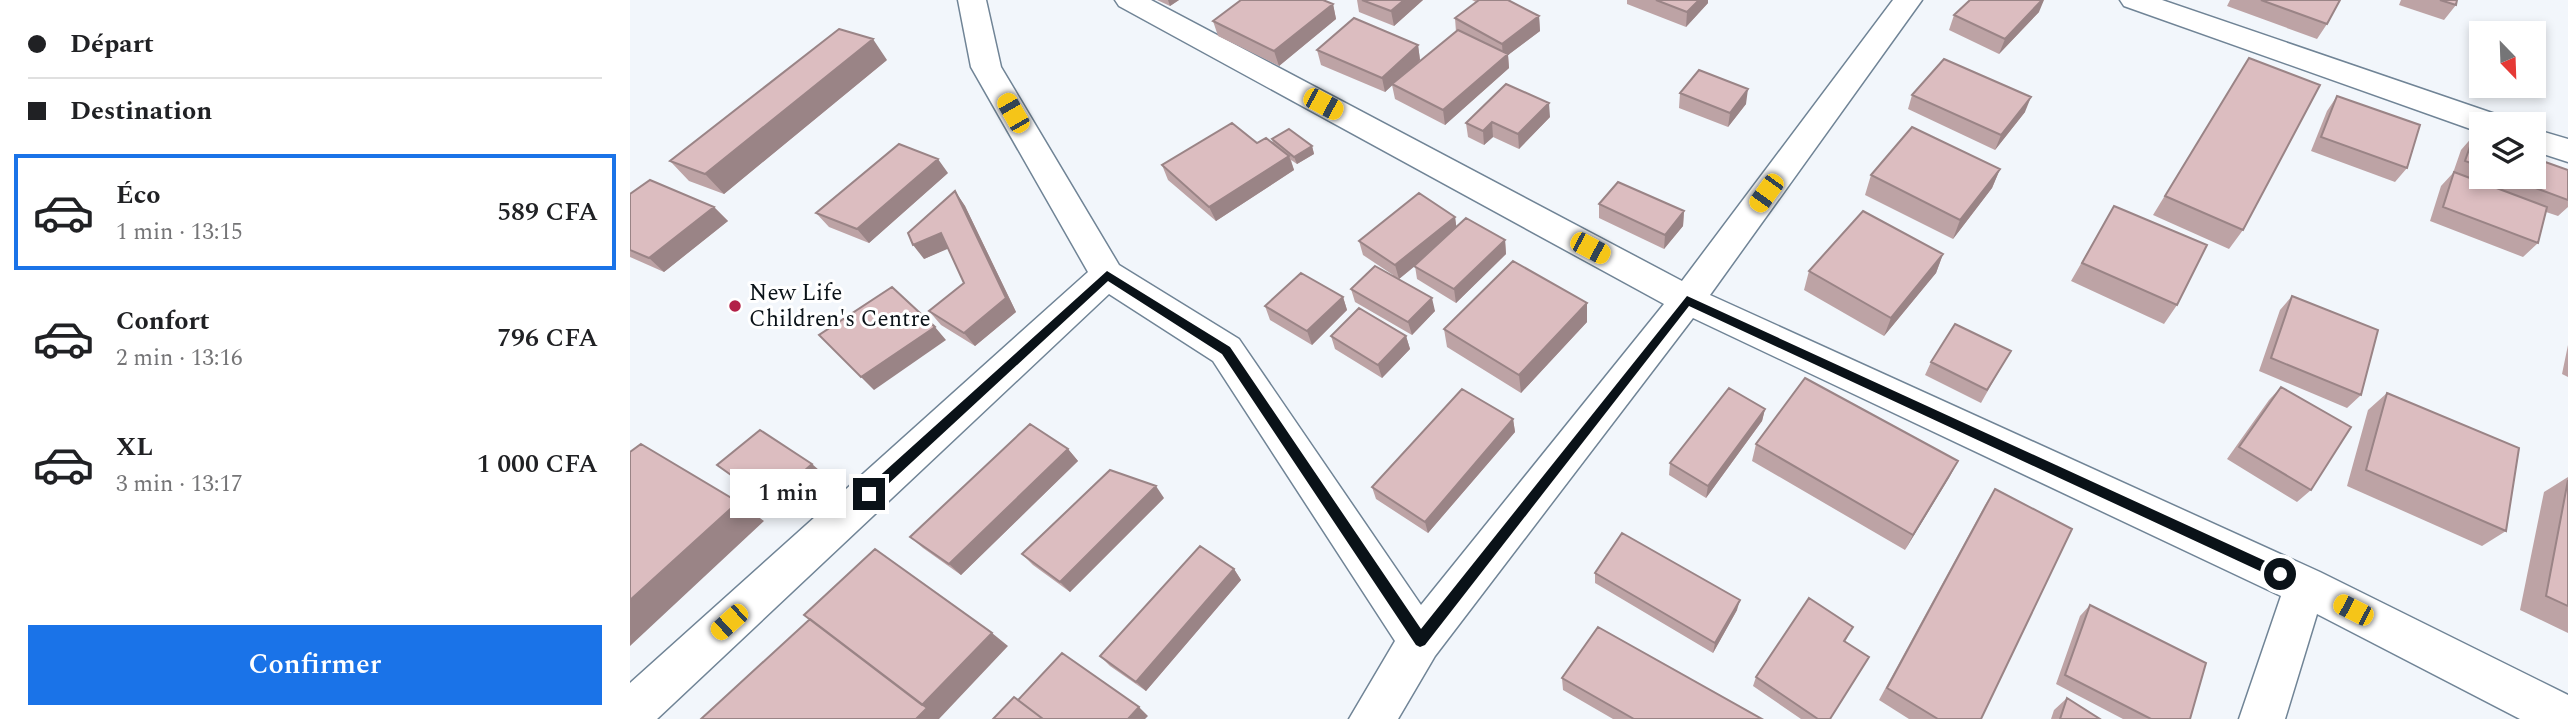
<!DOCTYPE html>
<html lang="fr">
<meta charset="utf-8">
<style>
body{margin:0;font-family:Spectral,serif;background:#f6f6f6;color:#202124;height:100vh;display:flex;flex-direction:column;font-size:26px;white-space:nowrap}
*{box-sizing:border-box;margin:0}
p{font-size:23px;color:#757577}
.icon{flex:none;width:38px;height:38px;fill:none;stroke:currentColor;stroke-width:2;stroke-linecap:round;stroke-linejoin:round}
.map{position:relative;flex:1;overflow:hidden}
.drawer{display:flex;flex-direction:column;background:#fff;width:630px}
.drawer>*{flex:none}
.banner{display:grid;align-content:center;height:154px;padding:0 28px;background:#fff}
.needle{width:46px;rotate:157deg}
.controls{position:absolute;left:1839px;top:21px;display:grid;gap:14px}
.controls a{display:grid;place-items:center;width:77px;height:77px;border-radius:0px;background:#fff;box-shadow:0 4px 10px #0003;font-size:35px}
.end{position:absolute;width:32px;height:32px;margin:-16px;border:9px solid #0a1218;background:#fff;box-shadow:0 0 0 4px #fff}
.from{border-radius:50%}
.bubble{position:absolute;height:49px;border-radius:0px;background:#fff;box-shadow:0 4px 10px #0003;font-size:23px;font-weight:600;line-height:49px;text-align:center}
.car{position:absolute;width:21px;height:42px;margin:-21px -10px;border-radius:9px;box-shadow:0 0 5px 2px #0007;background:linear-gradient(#f5c518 24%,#345 0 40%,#f5c518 0 76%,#345 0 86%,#f5c518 0)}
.banner b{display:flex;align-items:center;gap:24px;height:66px;font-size:26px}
.banner b+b{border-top:2px solid #e0e0e0}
.banner i{width:18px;height:18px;background:#202124}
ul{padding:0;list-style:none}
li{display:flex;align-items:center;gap:21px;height:116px;margin:0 14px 10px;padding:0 14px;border:4px solid transparent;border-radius:0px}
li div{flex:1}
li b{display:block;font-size:26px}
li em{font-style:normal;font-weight:600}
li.current{border-color:#1a73e8}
li>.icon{width:63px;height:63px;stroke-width:1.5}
.button{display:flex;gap:14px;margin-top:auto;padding:14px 28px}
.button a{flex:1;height:80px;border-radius:0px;background:#1a73e8;color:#fff;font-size:28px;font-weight:600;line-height:80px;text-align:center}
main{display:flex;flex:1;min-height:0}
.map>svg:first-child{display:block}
</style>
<main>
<section class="drawer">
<div class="banner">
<b><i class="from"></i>Départ</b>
<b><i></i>Destination</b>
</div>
<ul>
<li class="current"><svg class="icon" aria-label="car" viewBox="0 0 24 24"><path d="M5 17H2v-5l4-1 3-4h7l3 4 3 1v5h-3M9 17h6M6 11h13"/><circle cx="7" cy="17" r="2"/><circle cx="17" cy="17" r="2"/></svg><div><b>Éco</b><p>1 min · 13:15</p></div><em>589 CFA</em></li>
<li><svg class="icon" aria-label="car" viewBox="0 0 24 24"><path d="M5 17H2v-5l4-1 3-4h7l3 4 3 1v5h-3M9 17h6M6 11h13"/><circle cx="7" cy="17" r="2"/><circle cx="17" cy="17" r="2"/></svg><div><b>Confort</b><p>2 min · 13:16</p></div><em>796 CFA</em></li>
<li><svg class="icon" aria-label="car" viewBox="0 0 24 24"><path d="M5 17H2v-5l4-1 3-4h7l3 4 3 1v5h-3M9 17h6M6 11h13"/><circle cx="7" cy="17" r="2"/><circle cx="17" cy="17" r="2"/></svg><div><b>XL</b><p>3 min · 13:17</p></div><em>1 000 CFA</em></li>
</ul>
<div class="button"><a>Confirmer</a></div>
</section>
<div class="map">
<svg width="1938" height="719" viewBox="0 0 1938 719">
<rect width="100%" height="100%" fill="#f2f6fb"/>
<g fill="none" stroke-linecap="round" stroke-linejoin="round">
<g stroke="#708496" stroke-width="3">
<path id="street" d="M328,0H356L371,67L489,265L609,339L791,605L1034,304L489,6L485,0H521L1052,281L1263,0H1292L1080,295L1690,572L1938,695V719H1890L1687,614L1655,719H1609L1651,596L1063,318L805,656L768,719H719L765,641L583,361L479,294L27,719H0V683L458,272L341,67Z
M1490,0H1532L1871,116L1876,124H1852V132H1849L1494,6Z
M1904,129L1938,139V162L1904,151Z"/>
</g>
<use href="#street" fill="#fff" fill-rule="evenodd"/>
</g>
<path fill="#bda3a5" d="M527,0H549L540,6Z
M727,0H793L764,26L729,12Z
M842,0H878L909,16L910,31L878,55L879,68L815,125L765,99L762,85L755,92L691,65L687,50L788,45L790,60L776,73L826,32L825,18L846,2Z
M997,0H1078V3L1056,27L997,4Z
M1600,0H1710L1697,24L1687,39L1597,6Z
M1771,0H1827L1826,5L1814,20L1769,5Z
M703,4L706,19L649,66L588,36L583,21Z
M1409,12L1369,54L1319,30L1324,15Z
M1619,58L1613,230L1599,249L1523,215Z
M257,60L94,194L59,181L40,161Z
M1050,93L1116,104L1098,127L1049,108Z
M1282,95L1395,112L1365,150L1278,109Z
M1707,96L1777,168L1765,182L1681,151L1697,111Z
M920,117L889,149L863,137L854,145L838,137L836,123Z
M1844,135L1852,138V177H1904L1938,170V207L1928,216L1916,212L1908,243L1893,257L1800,221L1811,186L1823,173L1831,150Z
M642,139L682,146L684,154L667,164L661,160L664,170L586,221L538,180L532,165L627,143L643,144Z
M1370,169L1362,188L1323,239L1235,195L1241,175Z
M318,173L239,243L199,227L186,213Z
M325,191L335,206L386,312L345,346L311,325L299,311L334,283L318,248L294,259Z
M0,194L84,207L98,221L34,272L0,257Z
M969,204L1054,211L1053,226L1034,249L969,218Z
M1484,206L1547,305L1534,324L1441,281Z
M825,217L826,227L875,240L876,254L826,303L787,279L785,266L769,279L805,311L782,335L725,302L721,289L763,275L733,255L729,241Z
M1313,254L1306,273L1254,336L1174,290L1179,271Z
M1662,296L1731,395L1717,408L1629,371L1650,310Z
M713,297L717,310L682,345L640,320L635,306Z
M957,322L891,393L817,347L814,329Z
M701,336H776L780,349L752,378L705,349Z
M1938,345V377L1932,374Z
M1301,362L1373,364L1351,403L1295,375Z
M1651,387L1681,490L1667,502L1597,459L1639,400Z
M1757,393L1876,531L1852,546L1717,486L1738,410Z
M1135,409L1132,421L1076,498L1039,475L1040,463Z
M883,419L885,432L798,533L746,499L742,487Z
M1126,444L1328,461L1275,550L1122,461Z
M438,449L448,461L331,575L293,548L280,537Z
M1938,477V633L1890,610L1914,492Z
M1365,489L1351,719H1279L1249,700L1355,505Z
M534,498L440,592L403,565L392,554Z
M604,569L611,580L516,691L480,666L470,656Z
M965,573L1107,610L1083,653L965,583Z
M1460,605L1560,719H1493L1426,684L1450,616Z
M1218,636L1215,642L1201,719H1171L1123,686L1126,677Z
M932,678L1132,719H983L933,690Z
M1437,698L1470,719H1421L1424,710Z"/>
<path fill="#9a8486" d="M538,0H549L540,6Z
M774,0H793L764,26L761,11Z
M1069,0H1078V3L1056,27L1057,12Z
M1412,0H1414L1409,12L1369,54L1375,39Z
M703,4L706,19L649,66L644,51Z
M909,16L910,31L878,55L879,68L815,125L813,110L873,58L872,44Z
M243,39L257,60L94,194L75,174Z
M788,45L790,60L755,92L752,78Z
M1118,89L1116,104L1098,127L1100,113Z
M1401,97L1395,112L1365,150L1371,135Z
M919,103L920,117L889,149L888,134Z
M862,122L863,137L854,145L853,131Z
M682,146L684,154L667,164L664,157Z
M659,156L664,170L586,221L579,207Z
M308,159L318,173L239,243L227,229Z
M1370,169L1362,188L1323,239L1330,220Z
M325,191L335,206L386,312L345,346L334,333L376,298Z
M84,207L98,221L34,272L19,258Z
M1054,211L1053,226L1034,249L1035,235Z
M825,217L827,231L769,279L765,265Z
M311,233L322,247L294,259L283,245Z
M875,240L876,254L826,303L824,289Z
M1313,254L1306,273L1254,336L1261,318Z
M713,297L717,310L682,345L677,331Z
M802,298L805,311L782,335L778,322Z
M957,303V322L891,393L889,375Z
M305,327L316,340L244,390L231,377Z
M776,336L780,349L752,378L748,365Z
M1135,409L1132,421L1076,498L1078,486Z
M883,419L885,432L798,533L795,522Z
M438,449L448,461L331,575L319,564Z
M1328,461L1319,478L1275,550L1283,535Z
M182,464L196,476L155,513L139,502Z
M526,486L534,498L440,592L430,582Z
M108,502L134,521L0,646V600Z
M604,569L611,580L516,691L506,682Z
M1110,600L1107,610L1083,653L1085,643Z
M362,633L378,646L309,719H286L292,705Z
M509,707L518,716L515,719H498Z"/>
<path fill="#dcbdc0" stroke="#9a8486" stroke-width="2" d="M611,0H693L703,4L644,51L583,21Z
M732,0H774L761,11Z
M849,0H878L909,16L872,44L825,18Z
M1026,0H1069L1057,12Z
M1340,0H1412L1375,39L1324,15Z
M1631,0H1710L1697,24Z
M1810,0H1827L1826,5Z
M724,18L788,45L752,78L687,50Z
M209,29L243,39L75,174L40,161Z
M828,30L878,54L813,110L762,84Z
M1619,58L1690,85L1613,230L1535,196Z
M1314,59L1401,97L1371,135L1282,95Z
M1069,70L1118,89L1100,113L1050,93Z
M876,84L919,103L888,134L862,122L853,131L836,123Z
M1707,96L1790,125L1777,168L1691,137Z
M602,123L627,143L636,138L659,156L579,207L532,165Z
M1282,127L1370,169L1330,220L1241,175Z
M659,129L682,146L664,157L642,139Z
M1844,135L1852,138V167L1835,161Z
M269,144L308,159L227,229L186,213Z
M1904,158L1938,170V200L1876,177H1904Z
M1824,172L1917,207L1908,243L1813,207Z
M20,180L84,207L19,258L0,250V194Z
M988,182L1054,211L1035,235L969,204Z
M325,191L376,298L334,333L299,311L334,283L311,233L283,245L278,233Z
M789,193L825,217L765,265L729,241Z
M1484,206L1577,245L1547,305L1452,263Z
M1233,211L1313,254L1261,318L1179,271Z
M836,218L875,240L824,289L784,266Z
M883,261L957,303L889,375L814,329Z
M745,266L802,298L778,322L721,289Z
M671,273L713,297L677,331L635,306Z
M262,287L305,327L231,377L189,335Z
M1662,296L1748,330L1731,395L1641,358Z
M729,308L776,336L748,365L701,336Z
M1325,324L1381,351L1357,390L1301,362Z
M1175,378L1328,461L1283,535L1126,444Z
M1651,387L1721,427L1681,490L1609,447Z
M1099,388L1135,409L1078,486L1040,463Z
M832,389L883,419L795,522L742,487Z
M1757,393L1889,448L1876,531L1736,470Z
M400,424L438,449L319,564L280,537Z
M130,430L182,464L139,502L87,465Z
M11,444L108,502L0,600V452Z
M480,470L526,486L430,582L392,554Z
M1938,480V606L1916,596Z
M1365,489L1442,529L1351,719H1308L1257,688Z
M992,533L1110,600L1085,643L965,573Z
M570,546L604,569L506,682L470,656Z
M245,549L362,633L292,705L174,615Z
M1179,598L1223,627L1214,641L1239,657L1200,719H1188L1126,677Z
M1460,605L1576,663L1560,719H1521L1435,675Z
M180,619L297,708L286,719H71Z
M968,627L1132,719H1004L932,678Z
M432,653L509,707L498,719H413L388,700Z
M384,697L413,719H363Z
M1437,698L1470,719H1430Z"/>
<path fill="#0a1218" d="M477,271L600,347L791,629L1057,296L1655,570L1657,574L1655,578H1645L1059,306L795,645L790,647L786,645L592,354L478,281L243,498H234V490Z"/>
<circle fill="#b22048" stroke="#fff" stroke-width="2.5" cx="105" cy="306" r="7"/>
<g text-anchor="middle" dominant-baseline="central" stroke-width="6" stroke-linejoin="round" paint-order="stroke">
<g font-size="23" fill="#0a1218" stroke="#fff" text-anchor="start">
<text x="119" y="293">New Life<tspan x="119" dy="26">Children's Centre</tspan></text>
</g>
</g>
</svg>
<div class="controls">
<a><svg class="needle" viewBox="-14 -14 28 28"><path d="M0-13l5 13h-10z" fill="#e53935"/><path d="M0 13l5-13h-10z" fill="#757577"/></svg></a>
<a><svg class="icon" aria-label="layers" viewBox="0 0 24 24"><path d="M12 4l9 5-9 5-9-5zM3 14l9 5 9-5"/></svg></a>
</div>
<i class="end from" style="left:1650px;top:574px"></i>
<i class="end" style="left:239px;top:494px"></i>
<div class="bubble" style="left:100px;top:469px;width:116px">1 min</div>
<i class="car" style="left:693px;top:104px;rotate:118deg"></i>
<i class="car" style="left:383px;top:113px;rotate:330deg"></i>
<i class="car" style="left:1136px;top:193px;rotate:216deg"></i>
<i class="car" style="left:960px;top:248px;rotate:118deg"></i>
<i class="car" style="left:1723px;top:610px;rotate:297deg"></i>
<i class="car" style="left:99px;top:622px;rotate:228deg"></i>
</div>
</main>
